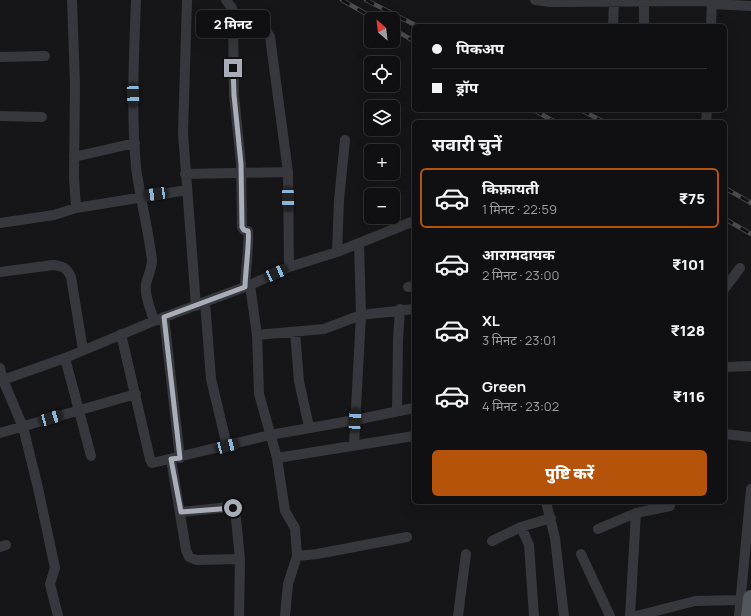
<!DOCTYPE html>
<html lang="hi">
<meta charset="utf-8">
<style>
body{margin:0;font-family:Manrope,"Noto Sans Devanagari",sans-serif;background:#1e1e20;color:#f1f3f6;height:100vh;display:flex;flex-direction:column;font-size:15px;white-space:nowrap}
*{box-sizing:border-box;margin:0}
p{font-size:13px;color:#9c9d9f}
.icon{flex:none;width:22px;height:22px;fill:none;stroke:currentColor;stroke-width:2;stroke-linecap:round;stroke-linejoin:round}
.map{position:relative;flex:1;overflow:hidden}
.side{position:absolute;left:412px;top:120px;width:315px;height:384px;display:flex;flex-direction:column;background:#101012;border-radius:6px;box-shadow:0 4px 16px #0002,0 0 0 1px #303032}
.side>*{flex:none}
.top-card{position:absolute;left:412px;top:24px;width:315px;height:88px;border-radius:6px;box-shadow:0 4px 16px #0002,0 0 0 1px #303032;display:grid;align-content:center;height:88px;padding:0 20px;background:#101012}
.needle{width:26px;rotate:332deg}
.fabs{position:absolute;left:364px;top:12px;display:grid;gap:8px}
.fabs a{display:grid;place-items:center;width:36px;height:36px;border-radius:6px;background:#101012;box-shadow:0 4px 16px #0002,0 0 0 1px #303032;font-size:20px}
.end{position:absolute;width:18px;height:18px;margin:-9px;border:5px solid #a8adb8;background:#111;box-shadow:0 0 0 2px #111}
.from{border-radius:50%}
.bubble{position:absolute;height:28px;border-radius:6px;background:#101012;box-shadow:0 4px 16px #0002,0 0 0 1px #303032;font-size:13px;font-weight:800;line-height:28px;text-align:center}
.car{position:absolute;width:12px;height:24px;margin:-12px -6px;border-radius:5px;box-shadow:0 0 3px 1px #0007;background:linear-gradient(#222 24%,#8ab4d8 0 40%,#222 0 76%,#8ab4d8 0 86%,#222 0)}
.top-card b{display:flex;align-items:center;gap:14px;height:38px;font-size:15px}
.top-card b+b{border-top:1px solid #303032}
.top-card i{width:10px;height:10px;background:#f1f3f6}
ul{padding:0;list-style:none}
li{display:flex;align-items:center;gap:12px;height:60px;margin:0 8px 6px;padding:0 12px;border:2px solid transparent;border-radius:6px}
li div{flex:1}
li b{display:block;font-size:15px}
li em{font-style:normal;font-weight:800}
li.selected{border-color:#b45309}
li>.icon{width:36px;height:36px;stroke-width:1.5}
h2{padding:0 20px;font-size:18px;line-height:48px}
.button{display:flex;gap:8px;margin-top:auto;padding:8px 20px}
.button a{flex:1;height:46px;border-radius:6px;background:#b45309;color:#fff;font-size:16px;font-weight:800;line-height:46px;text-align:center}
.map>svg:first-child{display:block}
</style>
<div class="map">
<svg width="751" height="616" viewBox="0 0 751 616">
<rect width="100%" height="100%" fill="#161618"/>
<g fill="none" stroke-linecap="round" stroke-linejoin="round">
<path stroke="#37383d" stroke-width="10" d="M136,0C134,56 131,111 136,167C140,198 148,228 152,260C152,269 148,275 146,284C144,295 151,310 154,321
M187,0L183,133L196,306
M226,0L232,8L233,16L234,95L241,164L242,227L244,230L248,231C250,236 245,277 245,287
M535,0L550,2L712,1
M712,4L751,6
M613,26L614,2
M644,26V2
M711,26L712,0
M233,27L261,29L266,30L270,37L288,172L289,267
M0,57L45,56
M0,116L42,117
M706,122L707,110
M74,157L135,143
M185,174L288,172
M76,208L187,190
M0,223L54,215L76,208L74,178L75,84L72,0
M337,252L339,200L345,140
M0,272L53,265C63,266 67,268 71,277L83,350
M250,285L257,335L259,394L277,458L285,511L295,528L297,556L288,584L285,616
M408,287L414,286
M725,288L740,268
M205,302L211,379L227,446
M164,317L180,458
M295,332L299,381L309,427
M121,334L150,459L152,463L270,435L355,420L414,408
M257,335L324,329L361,315L414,309
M65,358L91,456
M725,367L751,366
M0,368L3,380L23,427L38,488L55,568L50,584L58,616
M0,381L65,358L154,321L250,285L289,267L337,252L414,221
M397,411L398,339L400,309
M0,433L136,394
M725,434L751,437
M354,445L361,315L359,243
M277,458L414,436
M171,459L186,550L189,557L196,560L240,559
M546,502L555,538L564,616
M181,512L230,507L235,509L240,559L239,616
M521,527L529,545L534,616
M598,529L636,513L670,506
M492,541L521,527L551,518
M0,547L6,545
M581,554L610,616
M297,556L317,554L407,537
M458,616L466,554
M630,616L636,513
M636,616L695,601L740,600
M739,616L751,489"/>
<path stroke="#53555c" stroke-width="16" d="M749,616L751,598"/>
<g stroke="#4a4c52" stroke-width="4.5">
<path id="rail" d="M342,0L375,19
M366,0L417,26
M393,29L414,41
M534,110L555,122
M581,110L604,122
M725,188L751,203
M725,219L751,234"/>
</g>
<use href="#rail" stroke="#111113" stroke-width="3" stroke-dasharray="9" stroke-linecap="butt"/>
</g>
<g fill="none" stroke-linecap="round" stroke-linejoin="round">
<path stroke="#a8adb8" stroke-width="5" d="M233,508L181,512L171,459L180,458L164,317L245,287C245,277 250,236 248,231L244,230L242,227L241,164L234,95L233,68"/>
</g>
</svg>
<div class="fabs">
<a><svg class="needle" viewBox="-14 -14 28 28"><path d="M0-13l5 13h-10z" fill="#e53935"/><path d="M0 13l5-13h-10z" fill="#9c9d9f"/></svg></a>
<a><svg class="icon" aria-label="locate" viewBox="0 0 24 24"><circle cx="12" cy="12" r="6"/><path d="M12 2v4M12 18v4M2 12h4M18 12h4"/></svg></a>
<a><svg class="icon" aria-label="layers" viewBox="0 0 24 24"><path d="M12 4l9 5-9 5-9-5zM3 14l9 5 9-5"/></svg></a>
<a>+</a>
<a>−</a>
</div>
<i class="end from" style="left:233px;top:508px"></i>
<i class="end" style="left:233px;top:68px"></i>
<div class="bubble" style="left:196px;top:10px;width:74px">2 मिनट</div>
<i class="car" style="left:133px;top:95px;rotate:178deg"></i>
<i class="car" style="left:156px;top:194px;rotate:262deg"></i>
<i class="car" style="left:288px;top:199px;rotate:179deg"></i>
<i class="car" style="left:276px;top:273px;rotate:66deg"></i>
<i class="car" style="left:51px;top:418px;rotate:74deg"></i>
<i class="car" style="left:355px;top:420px;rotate:3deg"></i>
<i class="car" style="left:227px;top:446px;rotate:75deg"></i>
<div class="top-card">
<b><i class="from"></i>पिकअप</b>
<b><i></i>ड्रॉप</b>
</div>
<section class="side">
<h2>सवारी चुनें</h2>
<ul>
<li class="selected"><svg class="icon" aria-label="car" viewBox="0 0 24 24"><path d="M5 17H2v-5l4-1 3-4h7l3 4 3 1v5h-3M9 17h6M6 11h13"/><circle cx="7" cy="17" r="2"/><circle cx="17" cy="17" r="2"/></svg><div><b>किफ़ायती</b><p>1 मिनट · 22:59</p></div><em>₹75</em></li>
<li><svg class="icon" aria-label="car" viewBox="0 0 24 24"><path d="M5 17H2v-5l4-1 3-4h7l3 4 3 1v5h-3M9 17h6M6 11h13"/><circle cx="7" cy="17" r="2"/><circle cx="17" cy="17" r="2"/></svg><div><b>आरामदायक</b><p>2 मिनट · 23:00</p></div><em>₹101</em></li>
<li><svg class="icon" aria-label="car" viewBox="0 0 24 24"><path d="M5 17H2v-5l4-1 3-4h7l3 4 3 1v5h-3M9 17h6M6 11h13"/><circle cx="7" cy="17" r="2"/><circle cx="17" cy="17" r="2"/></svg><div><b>XL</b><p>3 मिनट · 23:01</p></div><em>₹128</em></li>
<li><svg class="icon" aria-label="car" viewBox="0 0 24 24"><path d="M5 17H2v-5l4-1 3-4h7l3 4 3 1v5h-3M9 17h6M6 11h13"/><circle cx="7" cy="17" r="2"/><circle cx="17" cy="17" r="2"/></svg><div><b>Green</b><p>4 मिनट · 23:02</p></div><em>₹116</em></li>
</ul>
<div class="button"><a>पुष्टि करें</a></div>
</section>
</div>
